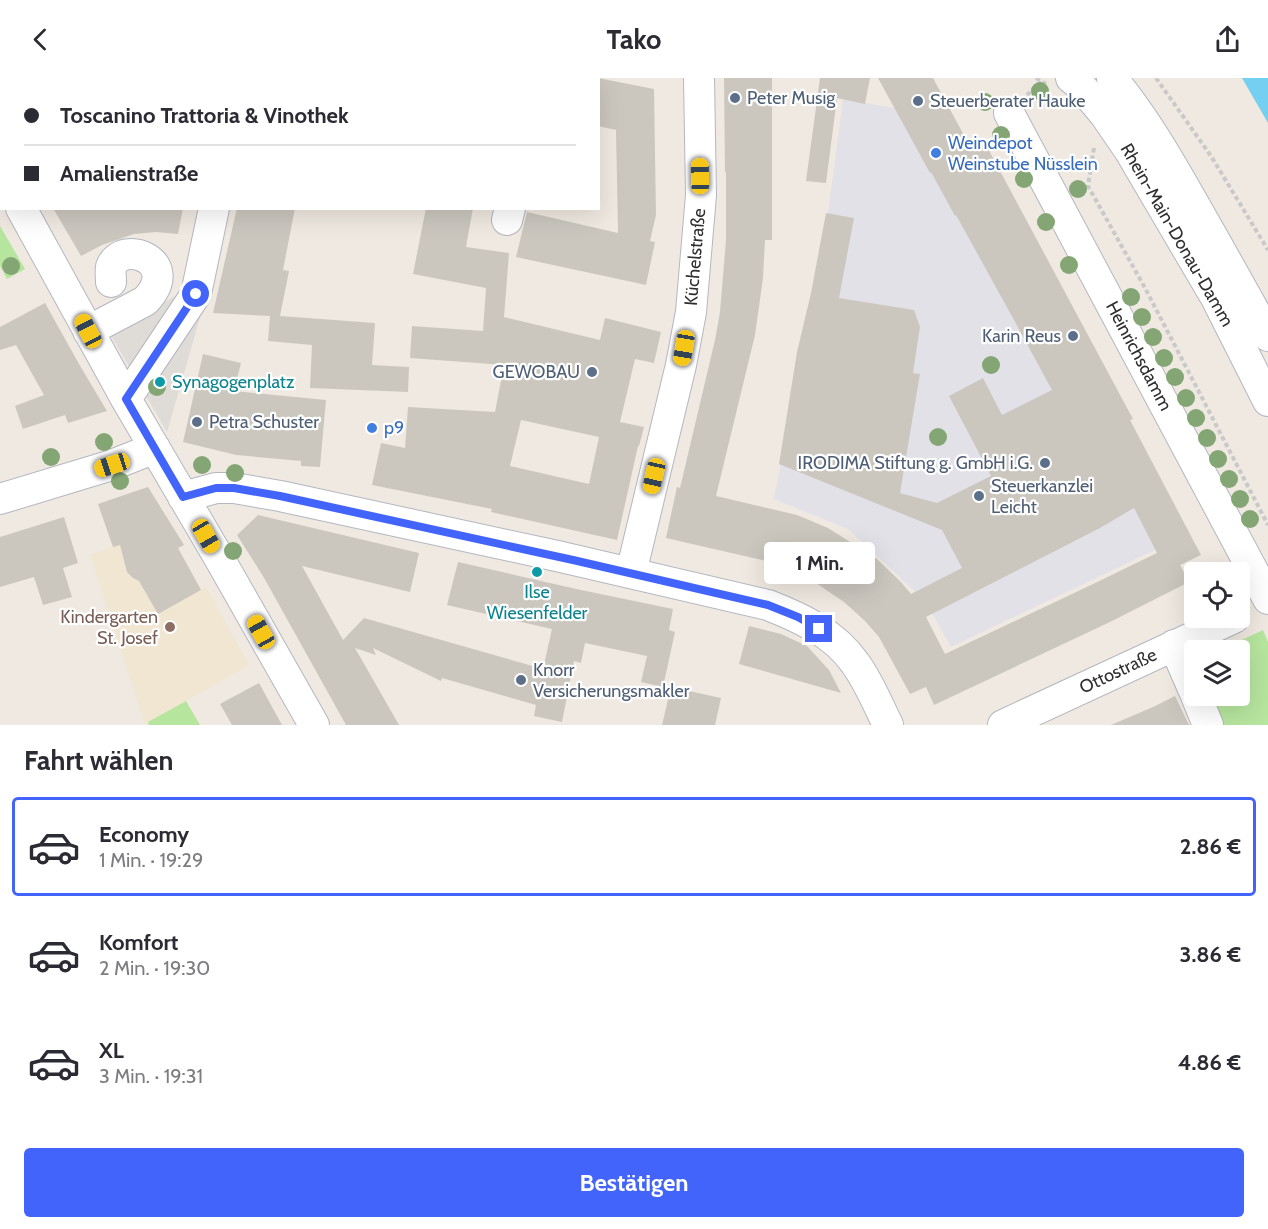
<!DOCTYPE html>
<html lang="de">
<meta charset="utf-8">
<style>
body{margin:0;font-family:Cabin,sans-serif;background:#f7f7f7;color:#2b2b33;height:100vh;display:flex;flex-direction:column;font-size:22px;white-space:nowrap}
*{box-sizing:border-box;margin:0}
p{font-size:20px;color:#7c7c81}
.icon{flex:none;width:33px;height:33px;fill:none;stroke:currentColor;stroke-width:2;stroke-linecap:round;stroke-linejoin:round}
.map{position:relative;height:647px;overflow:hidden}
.drawer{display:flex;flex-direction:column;background:#fff;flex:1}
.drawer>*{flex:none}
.banner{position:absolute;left:0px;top:0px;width:600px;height:132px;box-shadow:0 6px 24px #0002;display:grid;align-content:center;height:132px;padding:0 24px;background:#fff}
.controls{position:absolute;left:1184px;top:484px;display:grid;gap:12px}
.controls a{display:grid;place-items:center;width:66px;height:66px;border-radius:6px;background:#fff;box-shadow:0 6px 24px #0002;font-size:30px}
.end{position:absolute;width:27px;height:27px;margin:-14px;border:8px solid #4264fb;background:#fff;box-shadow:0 0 0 3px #fff}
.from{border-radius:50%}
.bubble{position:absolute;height:42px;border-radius:6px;background:#fff;box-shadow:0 6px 24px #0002;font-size:20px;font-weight:700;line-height:42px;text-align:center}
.car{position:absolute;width:18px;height:36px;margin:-18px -9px;border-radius:8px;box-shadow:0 0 4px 2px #0007;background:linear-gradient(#f5c518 24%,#345 0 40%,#f5c518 0 76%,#345 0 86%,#f5c518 0)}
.banner b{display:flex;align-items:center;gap:21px;height:57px;font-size:22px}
.banner b+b{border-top:2px solid #e1e1e2}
.banner i{width:15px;height:15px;background:#2b2b33}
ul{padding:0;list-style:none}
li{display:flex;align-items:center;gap:18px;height:99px;margin:0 12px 9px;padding:0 12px;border:3px solid transparent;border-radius:6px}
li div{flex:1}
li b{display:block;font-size:22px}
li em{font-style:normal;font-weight:700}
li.on{border-color:#4264fb}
li>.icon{width:54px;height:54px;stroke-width:1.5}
h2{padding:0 24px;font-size:27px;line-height:72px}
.primary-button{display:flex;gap:12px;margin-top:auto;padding:12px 24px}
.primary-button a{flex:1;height:69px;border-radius:6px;background:#4264fb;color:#fff;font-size:24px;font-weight:700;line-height:69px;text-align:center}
header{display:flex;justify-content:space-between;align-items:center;height:78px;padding:0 24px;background:#fff;font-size:27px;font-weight:700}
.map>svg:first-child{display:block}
</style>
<header><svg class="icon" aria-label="back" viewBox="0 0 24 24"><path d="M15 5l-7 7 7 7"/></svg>Tako<svg class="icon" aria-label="share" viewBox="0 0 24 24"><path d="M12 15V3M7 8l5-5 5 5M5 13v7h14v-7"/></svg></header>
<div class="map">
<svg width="1268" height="647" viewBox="0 0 1268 647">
<rect width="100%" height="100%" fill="#efe9e1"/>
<path fill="#e3e1e8" d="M843,21L911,33L1159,470L951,569L925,523L848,451L774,421L827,144Z"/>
<path fill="#f0e6d1" d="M148,409L184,467L175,472L183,479L201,511L206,509L249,587L145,646L90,477L113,469L98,426Z"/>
<path fill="#b6e59e" d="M0,148L25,191L7,201L0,188Z
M1263,552L1268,564V647H1213L1200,618H1239V573H1218Z
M186,623L200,647H149L148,644Z"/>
<path fill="#dfdcd8" d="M185,213L206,219L167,354L109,254Z"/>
<path fill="#75cff0" d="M1242,0H1268V45Z"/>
<path fill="#cbc7bf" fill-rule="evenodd" d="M598,0L654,11L656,137L650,163L655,164L646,207L516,179L527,134L618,155L616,52L598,48Z
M724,0H772V162H765L763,200L755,257L716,418L797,437L828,450L877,481L901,504L911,516L962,490L942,452L779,386L797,274L811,215L826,135L854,140L839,220L914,232L920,249L913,295L920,296L900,415L937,425L991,398L949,318L983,300L1002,337L1052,312L1014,242L956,137L955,138L931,94L930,95L878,0H933L972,72L985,65L1133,341L1130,342L1201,477L1180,487L1189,504L1110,544L934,627L926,609L910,616L879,559L865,543L844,524L804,497L775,485L666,460L677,409L680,410L715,262L720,234L726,162V94H725ZM1134,430L1157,475L1091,507L945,576L926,539L1100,450Z
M820,0H870L865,26L837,20L826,105L806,103Z
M53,130H183L178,156L156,154L134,156L102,167L81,178Z
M237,130H295L283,192L289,193L280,238L375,245L372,287L409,289L408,314L310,310L312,267L268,263L270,238L213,235Z
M426,130H473L466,169L509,175L504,239L600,262L605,240L661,254L654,285L635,281L620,344L644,349L639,368H638L617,462L491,434L492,431L372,407L381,365L405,370L408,329L495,334L504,287L410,280L412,248L483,253L486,210L413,196ZM521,342L599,359L589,406L510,388Z
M45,225L79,286L107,333L68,345L65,337L23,351L15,328L44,317L16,267L0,272V249Z
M203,276L241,285L234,313L326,322L320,389L301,388V383L236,377L183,364Z
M148,409L184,467L178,470L201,512L158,536L139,503L133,500L127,494L120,467L113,469L98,426Z
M258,437L419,475L410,514L302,488L343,562L364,540L543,591L552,551L447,527L458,484L581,512L673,531L669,552L675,554L663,609L641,604L647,578L585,565L581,585L574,583L562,644L534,638L536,627L442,600L441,603L373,570L376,577L355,570L399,647H346L263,498L237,457Z
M64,439L78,485L63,490L72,519L43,527L34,499L0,509V459Z
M749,548L781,556L807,568L829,592L841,615L739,586Z
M259,605L282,647H232L220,626Z
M671,609L721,620L715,647H662Z
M1175,618L1189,647H1111L1153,629Z"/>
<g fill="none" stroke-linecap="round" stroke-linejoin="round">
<g stroke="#b4b7c1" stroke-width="32">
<path id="minor" d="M1071,0L1080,7L1105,37L1129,72L1216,220L1268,323
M1112,0C1145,40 1169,82 1194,126C1219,170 1244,214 1268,258
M241,2V0
M540,2L541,0
M1009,35L1268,521
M0,93L2,95
M21,130L126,321L218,478L314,647
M507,142L510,130
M88,253L145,223C184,183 121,160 111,189C110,194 111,199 111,204
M126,321L196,216L214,130
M183,419L216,410H234L280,418L557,478L768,527C801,540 834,555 855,585C869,604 878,627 888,647
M0,421L112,387L155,370
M631,495L681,287L691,234L701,117L699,0
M1174,567L1194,613
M1196,618L1208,647
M1003,647L1234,540"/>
</g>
<path stroke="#c9c9c9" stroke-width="4" stroke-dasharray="4.5 3" stroke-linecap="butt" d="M1036,0L1046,6
M1156,0L1211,78L1268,172
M1027,17L1041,3
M1094,70L1088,108L1145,210L1268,447"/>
<use href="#minor" stroke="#fff" stroke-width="30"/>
</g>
<g fill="#84a574">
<circle cx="1040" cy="13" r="9"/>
<circle cx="985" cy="24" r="9"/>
<circle cx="1001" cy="57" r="9"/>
<circle cx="1024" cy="101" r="9"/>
<circle cx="1078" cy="111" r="9"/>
<circle cx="1046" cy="144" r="9"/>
<circle cx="1069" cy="187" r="9"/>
<circle cx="11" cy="188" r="9"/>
<circle cx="1131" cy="219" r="9"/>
<circle cx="1142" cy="239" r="9"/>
<circle cx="1153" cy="259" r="9"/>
<circle cx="1164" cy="280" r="9"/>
<circle cx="991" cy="287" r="9"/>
<circle cx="1175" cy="299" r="9"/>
<circle cx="157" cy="309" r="9"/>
<circle cx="1186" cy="320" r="9"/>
<circle cx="1196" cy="340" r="9"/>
<circle cx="938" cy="359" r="9"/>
<circle cx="1207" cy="360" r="9"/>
<circle cx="104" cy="364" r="9"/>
<circle cx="51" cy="379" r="9"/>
<circle cx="1218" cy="381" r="9"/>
<circle cx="202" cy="387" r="9"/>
<circle cx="235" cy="395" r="9"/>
<circle cx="1229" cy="401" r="9"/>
<circle cx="120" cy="403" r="9"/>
<circle cx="1240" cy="421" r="9"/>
<circle cx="1250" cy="441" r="9"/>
<circle cx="233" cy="473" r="9"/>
</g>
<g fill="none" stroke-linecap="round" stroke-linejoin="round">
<path stroke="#4264fb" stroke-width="8" d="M196,216L126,321L183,419L216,410H234L280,418L573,482L768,527L798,539L819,551"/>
</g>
<g fill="#5c6f8a" stroke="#fff" stroke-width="2">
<circle cx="735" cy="20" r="6"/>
<circle cx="918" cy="23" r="6"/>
<circle cx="1073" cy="258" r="6"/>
<circle cx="592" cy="294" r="6"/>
<circle cx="197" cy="344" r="6"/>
<circle cx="1045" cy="385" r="6"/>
<circle cx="979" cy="418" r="6"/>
<circle cx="521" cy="602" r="6"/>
</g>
<g fill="#3f7fe0" stroke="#fff" stroke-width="2">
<circle cx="936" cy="75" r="6"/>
<circle cx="372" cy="350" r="6"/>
</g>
<g fill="#0f9aa8" stroke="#fff" stroke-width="2">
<circle cx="160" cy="304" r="6"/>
<circle cx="537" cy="494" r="6"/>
</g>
<circle fill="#8d6e63" stroke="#fff" stroke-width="2" cx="170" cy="549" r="6"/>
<g text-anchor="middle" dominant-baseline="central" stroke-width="4.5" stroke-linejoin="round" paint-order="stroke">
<g font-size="18" fill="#4e5e75" stroke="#fff" text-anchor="start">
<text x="747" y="20">Peter Musig</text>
<text x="930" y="23">Steuerberater Hauke</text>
<text x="1061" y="258" text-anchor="end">Karin Reus</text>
<text x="580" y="294" text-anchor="end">GEWOBAU</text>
<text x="209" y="344">Petra Schuster</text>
<text x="1033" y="385" text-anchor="end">IRODIMA Stiftung g. GmbH i.G.</text>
<text x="991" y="408">Steuerkanzlei<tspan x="991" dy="21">Leicht</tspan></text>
<text x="533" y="592">Knorr<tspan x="533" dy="21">Versicherungsmakler</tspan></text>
</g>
<g font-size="18" fill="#366cbe" stroke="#fff" text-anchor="start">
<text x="948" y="65">Weindepot<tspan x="948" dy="21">Weinstube Nüsslein</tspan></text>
<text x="384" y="350">p9</text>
</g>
<g font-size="18" fill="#2e2e2e" stroke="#fff">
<text transform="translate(1177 157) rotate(60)">Rhein-Main-Donau-Damm</text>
<text transform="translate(695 179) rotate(-85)">Küchelstraße</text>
<text transform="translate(1139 278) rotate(62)">Heinrichsdamm</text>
<text transform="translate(1118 593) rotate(-25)">Ottostraße</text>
</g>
<g font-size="18" fill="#0d838f" stroke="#fff" text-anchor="start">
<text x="172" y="304">Synagogenplatz</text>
<text x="537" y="514" text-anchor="middle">Ilse<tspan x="537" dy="21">Wiesenfelder</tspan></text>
</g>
<g font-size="18" fill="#785e54" stroke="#fff" text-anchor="end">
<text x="158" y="539">Kindergarten<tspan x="158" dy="21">St. Josef</tspan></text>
</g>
</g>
</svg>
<div class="controls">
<a><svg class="icon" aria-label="locate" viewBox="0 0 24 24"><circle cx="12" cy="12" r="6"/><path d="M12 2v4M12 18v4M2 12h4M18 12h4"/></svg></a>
<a><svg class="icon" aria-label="layers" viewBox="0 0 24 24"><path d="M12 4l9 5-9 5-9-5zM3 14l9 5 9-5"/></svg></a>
</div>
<i class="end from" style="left:196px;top:216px"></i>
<i class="end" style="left:819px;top:551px"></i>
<div class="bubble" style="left:764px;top:464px;width:111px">1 Min.</div>
<i class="car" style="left:700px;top:98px;rotate:359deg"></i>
<i class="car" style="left:88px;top:253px;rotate:332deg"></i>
<i class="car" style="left:684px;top:270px;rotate:190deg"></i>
<i class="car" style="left:112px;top:387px;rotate:252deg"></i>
<i class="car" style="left:654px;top:398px;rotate:193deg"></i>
<i class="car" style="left:206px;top:458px;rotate:150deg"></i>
<i class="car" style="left:261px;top:554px;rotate:331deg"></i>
<div class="banner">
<b><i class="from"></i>Toscanino Trattoria &amp; Vinothek</b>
<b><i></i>Amalienstraße</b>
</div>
</div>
<section class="drawer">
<h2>Fahrt wählen</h2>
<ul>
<li class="on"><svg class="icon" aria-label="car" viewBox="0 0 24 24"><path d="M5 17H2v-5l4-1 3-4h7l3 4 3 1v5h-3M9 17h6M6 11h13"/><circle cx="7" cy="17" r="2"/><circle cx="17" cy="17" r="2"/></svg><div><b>Economy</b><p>1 Min. · 19:29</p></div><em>2.86 €</em></li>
<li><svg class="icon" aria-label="car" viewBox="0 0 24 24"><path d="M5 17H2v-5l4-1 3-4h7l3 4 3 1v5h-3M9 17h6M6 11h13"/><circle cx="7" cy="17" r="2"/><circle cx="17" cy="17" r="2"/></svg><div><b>Komfort</b><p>2 Min. · 19:30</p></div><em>3.86 €</em></li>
<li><svg class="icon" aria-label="car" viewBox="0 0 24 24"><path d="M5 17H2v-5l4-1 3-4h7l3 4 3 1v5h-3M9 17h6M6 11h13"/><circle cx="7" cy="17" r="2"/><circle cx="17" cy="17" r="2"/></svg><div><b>XL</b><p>3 Min. · 19:31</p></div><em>4.86 €</em></li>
</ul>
<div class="primary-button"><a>Bestätigen</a></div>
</section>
